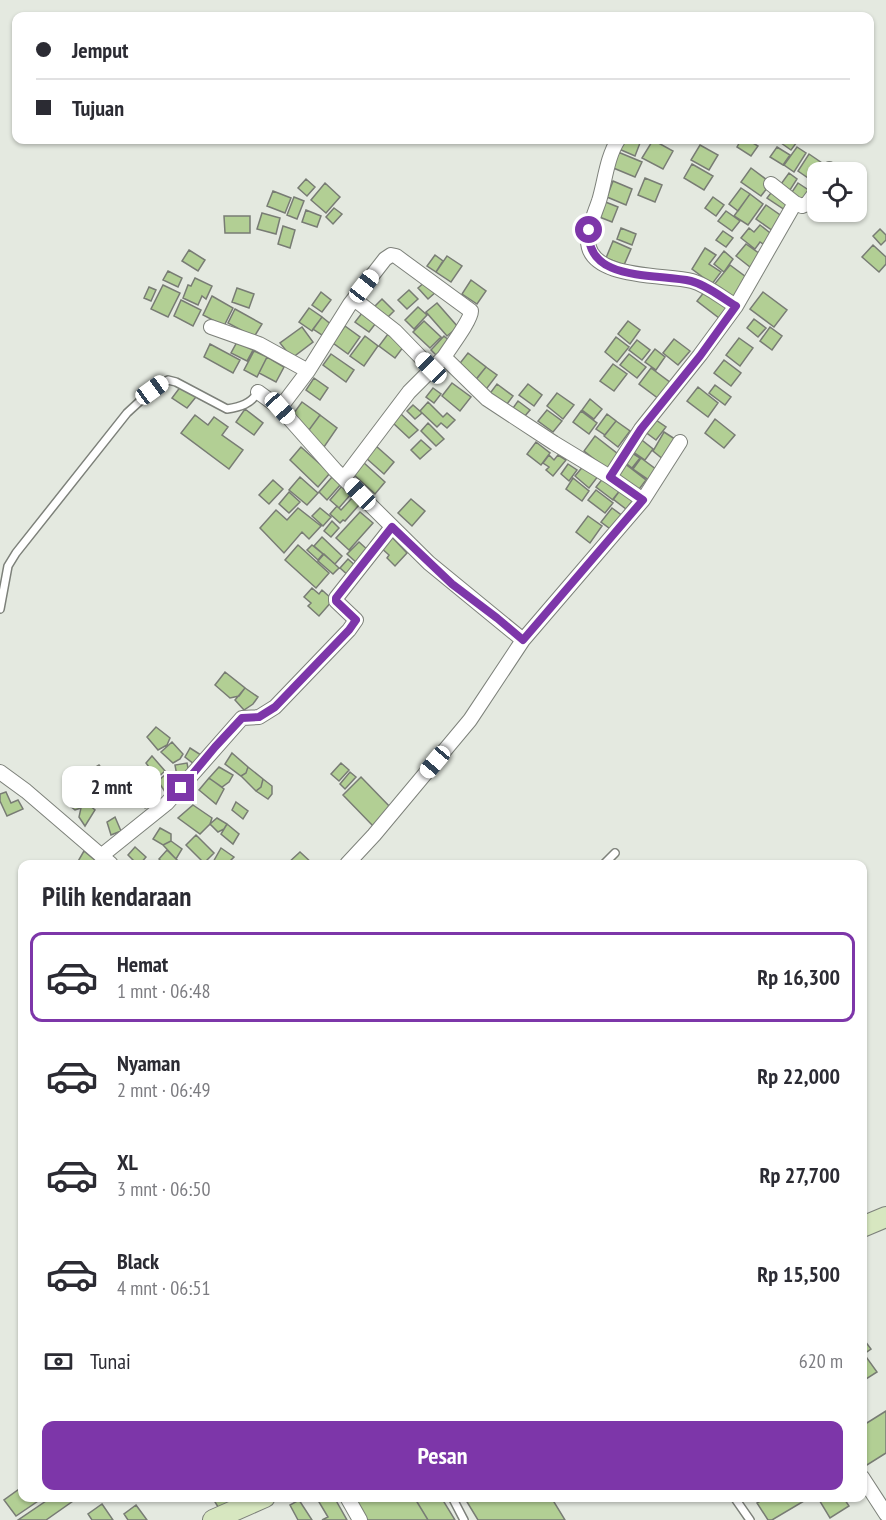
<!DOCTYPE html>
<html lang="id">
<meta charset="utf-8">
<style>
body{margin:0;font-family:"PT Sans Narrow",sans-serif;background:#f2f2f3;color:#2b2b33;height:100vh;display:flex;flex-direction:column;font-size:22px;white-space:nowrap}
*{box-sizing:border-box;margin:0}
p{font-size:20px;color:#7c7c81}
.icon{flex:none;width:33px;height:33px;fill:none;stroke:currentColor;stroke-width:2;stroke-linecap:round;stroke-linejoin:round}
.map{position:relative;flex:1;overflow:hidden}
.details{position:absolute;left:18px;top:860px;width:849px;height:642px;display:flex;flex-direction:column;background:#fff;border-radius:12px;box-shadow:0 2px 4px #0004}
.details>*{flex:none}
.hud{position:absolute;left:12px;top:12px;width:862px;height:132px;border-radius:12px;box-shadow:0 2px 4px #0004;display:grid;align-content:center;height:132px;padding:0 24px;background:#fff}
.controls{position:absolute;left:807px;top:162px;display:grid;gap:12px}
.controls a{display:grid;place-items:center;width:60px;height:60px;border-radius:12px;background:#fff;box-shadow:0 2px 4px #0004;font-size:30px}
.end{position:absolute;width:27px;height:27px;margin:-14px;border:8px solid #7d36a9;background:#fff;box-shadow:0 0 0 3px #fff}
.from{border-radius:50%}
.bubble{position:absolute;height:42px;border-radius:12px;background:#fff;box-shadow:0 2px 4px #0004;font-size:20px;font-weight:800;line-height:42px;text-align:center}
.car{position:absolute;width:18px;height:36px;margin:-18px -9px;border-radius:8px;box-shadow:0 0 4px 2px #0007;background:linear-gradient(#fff 24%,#345 0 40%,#fff 0 76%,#345 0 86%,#fff 0)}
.hud b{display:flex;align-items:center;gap:21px;height:57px;font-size:22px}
.hud b+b{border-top:2px solid #e1e1e2}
.hud i{width:15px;height:15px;background:#2b2b33}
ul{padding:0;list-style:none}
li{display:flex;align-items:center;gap:18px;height:90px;margin:0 12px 9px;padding:0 12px;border:3px solid transparent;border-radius:12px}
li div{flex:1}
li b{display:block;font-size:22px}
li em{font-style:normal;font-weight:800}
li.active{border-color:#7d36a9}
li>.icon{width:54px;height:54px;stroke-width:1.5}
h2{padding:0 24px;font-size:27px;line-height:72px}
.pay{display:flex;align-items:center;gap:15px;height:66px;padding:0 24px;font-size:22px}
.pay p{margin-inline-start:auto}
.button{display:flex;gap:12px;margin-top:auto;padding:12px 24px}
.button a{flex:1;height:69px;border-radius:12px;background:#7d36a9;color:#fff;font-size:24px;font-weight:800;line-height:69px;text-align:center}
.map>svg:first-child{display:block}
</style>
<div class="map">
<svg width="886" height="1520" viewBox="0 0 886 1520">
<rect width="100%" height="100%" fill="#e4e9e0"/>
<path fill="#b2cf94" stroke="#787c74" stroke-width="1.5" d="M623,140H632L640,143L635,156L619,149Z
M653,140L673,151L663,169L642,158Z
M741,140H748L758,146L751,156L737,147Z
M784,140H794L797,142L791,150L781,143Z
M700,145L718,155L709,170L691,160Z
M777,147L790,155L783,165L770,157Z
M797,147L806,153L794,172L784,165Z
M618,152L642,162L635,177L611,167Z
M809,154L822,163L811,180L798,171Z
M692,164L713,176L704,190L684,178Z
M751,168L771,183L761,196L741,182Z
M789,173L797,179L790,190L781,184Z
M645,178L662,185L655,202L638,195Z
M306,179L315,187L307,196L298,188Z
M613,181L632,189L626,205L607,197Z
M325,183L340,197L326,213L311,200Z
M798,183L810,191L802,203L790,195Z
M741,188L750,194L738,211L729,204Z
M774,189L791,202L785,210L767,198Z
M273,191L291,198L285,213L267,206Z
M750,194L763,204L748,225L734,216Z
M294,197L304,201L297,219L287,215Z
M713,197L724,205L716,216L705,208Z
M603,201L618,207L612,222L597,216Z
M766,205L783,217L773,231L756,219Z
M334,208L342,214L333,224L326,217Z
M306,210L321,216L317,227L302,222Z
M726,211L740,221L732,231L718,221Z
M262,213L280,218L276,234L257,229Z
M224,216H250V233H225Z
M760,225L774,236L766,246L760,242L755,249L741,238L749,228L754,232Z
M283,226L295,230L290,248L278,244Z
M621,228L636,234L632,245L617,239Z
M880,229L886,235V240L881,245L873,236Z
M723,231L733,238L726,247L716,240Z
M613,241L631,249L624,265L606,258Z
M746,244L760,254L750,267L736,256Z
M873,245L886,257V264L879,272L862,257Z
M705,248L716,255L709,264L721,272L712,284L692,269Z
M189,250L205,260L198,271L182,261Z
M724,251L733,259L724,272L714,264Z
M435,255L443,261L436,272L427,266Z
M447,256L462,266L451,282L436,272Z
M730,265L750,280L733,301L713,286Z
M168,271L182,278L178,287L163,280Z
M195,278L212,286L206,299L202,296L198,305L183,298L188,285L191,286Z
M427,280L437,291L428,299L418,288Z
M471,280L486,291L477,304L462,294Z
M163,285L180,293L168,317L151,309Z
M149,287L156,290L151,301L144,298Z
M237,288L254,294L249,308L232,302Z
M409,290L418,299L407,309L398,300Z
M705,291L728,308L719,318L697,301Z
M321,292L331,300L322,312L312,305Z
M763,292L787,310L774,327L750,309Z
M212,296L233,308L224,326L203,315Z
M382,299L394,311L384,321L372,309Z
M181,300L201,310L193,326L174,316Z
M437,303L458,327L447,336L426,312Z
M418,307L427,315L414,329L405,320Z
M309,308L322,317L312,331L299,322Z
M235,309L262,324L254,337L228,323Z
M362,313L376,323L369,332L355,322Z
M322,317L333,326L325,337L313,329Z
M754,319L766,328L758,337L747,328Z
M424,321L441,337L430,348L413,332Z
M628,321L640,330L630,344L618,334Z
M345,326L360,337L348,354L333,343Z
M302,327L313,342L292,358L280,343Z
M770,327L782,336L772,350L760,341Z
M388,334L404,346L395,358L379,346Z
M365,336L378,346L364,366L350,356Z
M444,336L452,343L438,357L431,350Z
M616,337L629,347L617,362L605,352Z
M739,338L753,348L740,366L726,355Z
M674,339L690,351L678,365L663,353Z
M637,340L650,350L642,360L629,350Z
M237,342L253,350L247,361L231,353Z
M210,344L240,360L233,373L204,357Z
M655,349L665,357L656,370L645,362Z
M254,351L267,357L257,377L244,370Z
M468,353L486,367L475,381L457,367Z
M331,354L354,370L346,382L323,365Z
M629,354L646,367L637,378L620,365Z
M267,357L284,367L276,382L259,373Z
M724,360L741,373L731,386L714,373Z
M613,364L627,374L614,391L600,381Z
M486,367L497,375L484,392L473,383Z
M651,368L671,383L659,399L639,384Z
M314,378L328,388L320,400L306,390Z
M452,383L471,397L460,411L442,396Z
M497,384L513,396L504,408L488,396Z
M528,384L542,395L534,406L519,395Z
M715,385L731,397L725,405L709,393Z
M181,386L196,397L187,408L172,398Z
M698,387L718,403L708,417L687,401Z
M433,388L441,394L434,403L426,397Z
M557,393L574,405L563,419L547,406Z
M590,399L602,409L594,419L582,410Z
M518,401L530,410L524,417L513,408Z
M302,402L320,415L309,430L291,417Z
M428,402L443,417L447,413L455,420L447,428L441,423L437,427L420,411Z
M413,405L422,413L415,419L407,411Z
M245,409L263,423L254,435L236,422Z
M547,410L562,421L553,432L538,421Z
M581,411L597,423L589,434L573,422Z
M401,414L418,430L409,438L393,423Z
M607,414L616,421L605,435L596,429Z
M195,415L208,425L214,417L228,427L222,435L243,450L229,469L181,433Z
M320,415L337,428L324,447L306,434Z
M653,418L666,427L656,440L644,431Z
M715,419L735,435L724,448L705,433Z
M616,421L630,431L618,447L604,436Z
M428,423L444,439L436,446L421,431Z
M664,432L678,441L664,460L653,451Z
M595,436L618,454L607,469L584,451Z
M638,437L653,449L645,460L629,449Z
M421,440L431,449L420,459L411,450Z
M536,442L550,453L541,465L527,454Z
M376,446L394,462L384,474L366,458Z
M301,447L330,473L318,487L290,460Z
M629,451L640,458L632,468L622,460Z
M549,455L554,460L558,455L566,460L553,476L546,470L549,467L543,463Z
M641,458L657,470L649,480L633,469Z
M363,462L385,482L375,494L353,474Z
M624,463L646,480L637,492L615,476Z
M568,464L577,470L569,481L561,474Z
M585,464L599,475L589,488L575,476Z
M300,477L318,493L307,505L289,490Z
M332,477L341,484L327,500L319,492Z
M604,477L621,489L613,500L596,487Z
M573,478L589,491L582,501L566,489Z
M273,480L283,489L269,504L259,495Z
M342,486L351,494L339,508L330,500Z
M621,489L634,499L626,509L613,499Z
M596,490L613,503L605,513L588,500Z
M289,492L300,502L289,513L279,504Z
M352,498L359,505L345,521L343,520L340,523L330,514L337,506L341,510Z
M411,499L425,511L412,526L398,513Z
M298,508L321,526L309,539L302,532L284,553L260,528L276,510L287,520Z
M320,508L331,517L323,526L312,516Z
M612,508L624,517L613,531L601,522Z
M360,512L373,523L349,550L336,538Z
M588,516L602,526L590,543L576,532Z
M332,521L339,528L331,537L324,531Z
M390,535L407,553L395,566L387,558L389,555L379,546Z
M322,537L342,556L335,564L314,546Z
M359,542L370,552L359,565L347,554Z
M298,545L329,573L316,588L285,560Z
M312,545L323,554L318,560L307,550Z
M324,554L339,568L333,574L318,561Z
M348,559L358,568L350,577L340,568Z
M312,588L319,594L322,590L333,600L319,616L308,606L311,603L304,597Z
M225,672L245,688L239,696L230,698L215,685Z
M245,688L258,697L253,704L244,710L235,700Z
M156,727L170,738L167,745L158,750L147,737Z
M172,742L183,754L180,759L173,763L161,752Z
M190,748L201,755L194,764L185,757Z
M232,753L248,767L246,773L241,776L225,764Z
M152,756L165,771L157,778L146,763Z
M187,763L189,773L177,776L175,765Z
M341,763L349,770L339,781L331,774Z
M99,765L112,782L101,790L89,771Z
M219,767L233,775L229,782L222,787L209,778Z
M248,767L263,779L261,787L256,791L241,776L246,773Z
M141,768L147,770L152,785L146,787L141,781L138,772Z
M133,772L141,781L136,790L127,793L121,781Z
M350,772L356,777L345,789L340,784Z
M166,774L176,785L172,791L165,792L158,781Z
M361,777L392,809L374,827L343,795Z
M209,778L224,789L216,804L199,790Z
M263,779L272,786V794L268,799L256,791L261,787Z
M112,782L121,787L108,801L102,796Z
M146,787L157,800L153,806L145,808L138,796Z
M76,791L89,801L84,807L89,805L95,810L85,826L79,817L81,808L75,810L66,803Z
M6,792L11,803L18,800L23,809L7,816L0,801V794Z
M236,802L248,811L243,819L232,810Z
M193,805L212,818L210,824L200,834L178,818Z
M115,817L121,831L111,835L107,822Z
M217,818L227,824L224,829L218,832L210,824Z
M227,824L239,834L233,844L221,834Z
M160,828L171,834V841L163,845L153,839Z
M196,835L214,853L204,863L186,845Z
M171,841L182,849L176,859L163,845Z
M135,847L146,857L140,864H137L128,855Z
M221,848L234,857L227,864H212Z
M167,850L176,859L182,864H164L159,859Z
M84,851L96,861L94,864L77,863Z
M300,852L313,864H287Z
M862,1337L871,1349L864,1354L877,1372L863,1381Z
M886,1411V1453L867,1465L862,1458V1426Z
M22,1487V1497H44L16,1516L4,1500Z
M52,1497H70L73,1501L46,1520H18Z
M212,1497H234L237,1501L221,1512Z
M316,1497H334L347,1520H322L328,1517Z
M351,1497H414L428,1520H364Z
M414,1497H441L455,1520H428Z
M464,1497H551L565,1520H478Z
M767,1497H808L809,1498L772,1520H768L757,1503Z
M815,1497H843L849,1506L830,1518L818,1498L816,1499Z
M299,1500L312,1520H298L290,1505Z
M102,1504L113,1520H92L88,1514Z
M136,1505L147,1520H128L124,1514Z"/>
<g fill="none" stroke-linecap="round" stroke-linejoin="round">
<g stroke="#7d817a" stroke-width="10">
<path id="service" d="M0,609L8,566L16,553L127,413L152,390L168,380L176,382L227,409C240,407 251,404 258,392
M604,864L615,853
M452,1497L464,1520
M734,1497L750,1520"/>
</g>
<g stroke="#7d817a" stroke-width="16">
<path id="minor" d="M618,140C607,157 605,181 599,201C595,213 588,227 588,241C589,280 666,274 692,281C707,285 722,298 736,306
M827,172L829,169
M771,184L795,203
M354,299L395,331L431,368
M211,327L259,344L308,371
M258,392L280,408L335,470L429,563L523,640
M280,408L308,371L350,304L385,259L391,255L396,256L471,311C471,320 451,346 444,357
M344,478L409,392L444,357L487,399L554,443L610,477
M643,500L680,442
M0,772L26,791L111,864
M101,856L167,803L242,718L259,717L275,707L349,630L356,620L336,601V598L392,527
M347,864L374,835L470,720L523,640L643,500L610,477L641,429L700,355L736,306L795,203L802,206L807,204L818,189
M862,1477L886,1514
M347,1497L360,1520"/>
</g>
<g stroke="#7d817a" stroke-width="22">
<path id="secondary" d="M862,1227L886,1217
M213,1520L265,1497"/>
</g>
<use href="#service" stroke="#fff" stroke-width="7"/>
<use href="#minor" stroke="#fff" stroke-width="14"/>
<use href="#secondary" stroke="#d7e7c0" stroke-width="20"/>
</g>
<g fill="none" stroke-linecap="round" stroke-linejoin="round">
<path stroke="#7d36a9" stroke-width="8" d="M181,788L215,747L242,718L259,717L275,707L349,630L356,620L336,601V598L392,527L452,584L497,618L523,640L643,500L610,477L641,429L700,356L736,306C722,298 707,285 691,281C657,273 585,283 589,230"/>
</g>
</svg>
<div class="controls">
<a><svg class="icon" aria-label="locate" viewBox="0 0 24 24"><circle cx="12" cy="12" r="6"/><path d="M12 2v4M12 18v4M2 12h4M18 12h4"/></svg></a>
</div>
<i class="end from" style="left:589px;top:230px"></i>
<i class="end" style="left:181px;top:788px"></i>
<div class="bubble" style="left:62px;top:766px;width:99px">2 mnt</div>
<i class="car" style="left:364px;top:286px;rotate:38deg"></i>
<i class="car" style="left:431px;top:368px;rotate:315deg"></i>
<i class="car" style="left:152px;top:390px;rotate:54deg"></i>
<i class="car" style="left:280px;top:408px;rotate:138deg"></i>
<i class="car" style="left:360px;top:494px;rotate:316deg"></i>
<i class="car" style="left:435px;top:762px;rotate:220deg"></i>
<div class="hud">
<b><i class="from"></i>Jemput</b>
<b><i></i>Tujuan</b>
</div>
<section class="details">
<h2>Pilih kendaraan</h2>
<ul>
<li class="active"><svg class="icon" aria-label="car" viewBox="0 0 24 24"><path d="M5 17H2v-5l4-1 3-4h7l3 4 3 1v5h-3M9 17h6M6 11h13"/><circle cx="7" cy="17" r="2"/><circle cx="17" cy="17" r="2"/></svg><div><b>Hemat</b><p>1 mnt · 06:48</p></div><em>Rp 16,300</em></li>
<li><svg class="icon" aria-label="car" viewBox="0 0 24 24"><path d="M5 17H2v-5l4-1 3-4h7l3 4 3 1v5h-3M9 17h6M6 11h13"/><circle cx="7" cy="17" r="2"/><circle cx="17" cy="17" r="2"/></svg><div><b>Nyaman</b><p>2 mnt · 06:49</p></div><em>Rp 22,000</em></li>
<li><svg class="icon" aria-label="car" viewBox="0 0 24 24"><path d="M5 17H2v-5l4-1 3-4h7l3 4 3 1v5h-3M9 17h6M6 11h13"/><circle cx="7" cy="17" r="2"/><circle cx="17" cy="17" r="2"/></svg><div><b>XL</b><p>3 mnt · 06:50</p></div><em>Rp 27,700</em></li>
<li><svg class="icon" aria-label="car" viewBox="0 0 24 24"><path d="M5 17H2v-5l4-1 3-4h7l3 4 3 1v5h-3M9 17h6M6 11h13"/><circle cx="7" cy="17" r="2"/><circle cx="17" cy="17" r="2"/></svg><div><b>Black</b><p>4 mnt · 06:51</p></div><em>Rp 15,500</em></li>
</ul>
<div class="pay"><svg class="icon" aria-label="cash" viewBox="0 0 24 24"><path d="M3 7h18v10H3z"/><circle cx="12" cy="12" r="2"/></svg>Tunai<p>620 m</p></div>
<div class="button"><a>Pesan</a></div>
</section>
</div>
